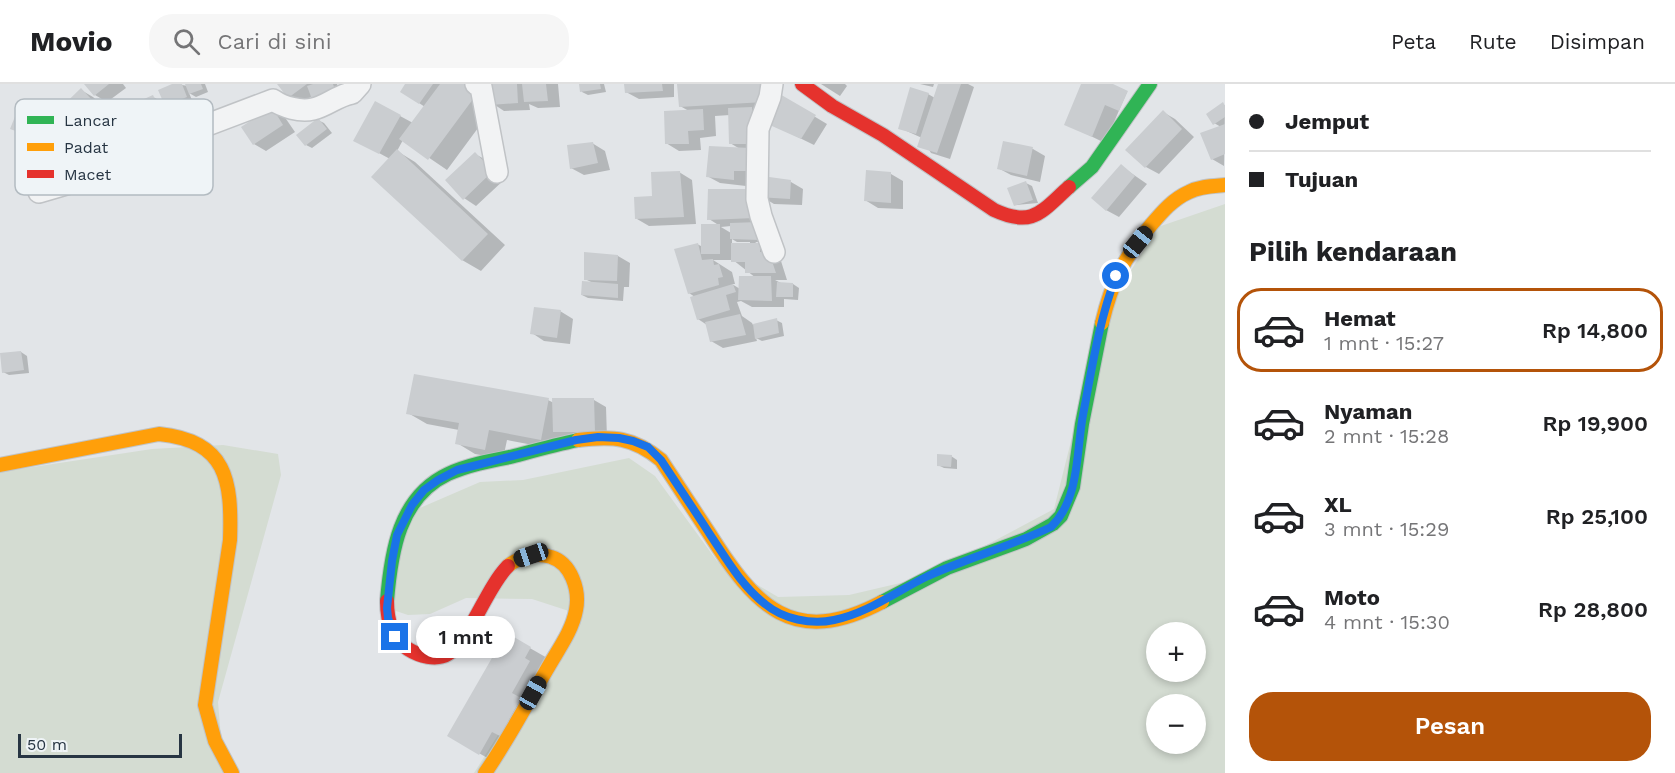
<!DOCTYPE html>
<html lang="id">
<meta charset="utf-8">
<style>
body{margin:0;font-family:"Work Sans",sans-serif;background:#f6f6f6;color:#202124;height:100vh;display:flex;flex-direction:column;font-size:22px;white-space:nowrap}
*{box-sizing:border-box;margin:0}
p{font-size:20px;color:#757577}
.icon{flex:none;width:33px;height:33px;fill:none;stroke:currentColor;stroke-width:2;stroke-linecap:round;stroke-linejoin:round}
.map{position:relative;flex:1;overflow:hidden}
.sheet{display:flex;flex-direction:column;background:#fff;width:450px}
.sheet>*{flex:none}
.banner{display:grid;align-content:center;height:132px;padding:0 24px;background:#fff}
.tools{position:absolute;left:1146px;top:538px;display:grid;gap:12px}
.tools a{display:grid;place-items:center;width:60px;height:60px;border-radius:50%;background:#fff;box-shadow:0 3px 9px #0003;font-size:30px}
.scale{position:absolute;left:18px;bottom:15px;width:164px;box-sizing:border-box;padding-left:6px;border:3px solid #273543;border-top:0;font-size:16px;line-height:21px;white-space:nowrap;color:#273543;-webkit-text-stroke:4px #eff4f7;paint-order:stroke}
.end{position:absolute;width:27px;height:27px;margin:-14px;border:8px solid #1a73e8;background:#fff;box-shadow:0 0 0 3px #fff}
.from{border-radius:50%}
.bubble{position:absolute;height:42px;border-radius:21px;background:#fff;box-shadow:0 3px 9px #0003;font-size:20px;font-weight:600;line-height:42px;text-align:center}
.car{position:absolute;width:18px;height:36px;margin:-18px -9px;border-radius:8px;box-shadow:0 0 4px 2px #0007;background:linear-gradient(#222 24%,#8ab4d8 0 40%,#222 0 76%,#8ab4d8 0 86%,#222 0)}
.banner b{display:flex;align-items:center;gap:21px;height:57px;font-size:22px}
.banner b+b{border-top:2px solid #e0e0e0}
.banner i{width:15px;height:15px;background:#202124}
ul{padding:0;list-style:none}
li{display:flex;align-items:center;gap:18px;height:84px;margin:0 12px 9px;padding:0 12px;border:3px solid transparent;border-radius:24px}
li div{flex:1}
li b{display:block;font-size:22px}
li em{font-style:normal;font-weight:600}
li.current{border-color:#b45309}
li>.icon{width:54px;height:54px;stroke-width:1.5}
h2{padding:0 24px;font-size:27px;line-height:72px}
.primary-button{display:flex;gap:12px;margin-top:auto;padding:12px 24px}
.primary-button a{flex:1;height:69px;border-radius:24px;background:#b45309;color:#fff;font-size:24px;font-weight:600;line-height:69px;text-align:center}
header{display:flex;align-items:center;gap:36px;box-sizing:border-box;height:84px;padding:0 30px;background:#fff;border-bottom:2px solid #e0e0e0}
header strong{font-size:28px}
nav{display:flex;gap:33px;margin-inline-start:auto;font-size:21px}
.search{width:420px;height:54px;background:#f6f6f6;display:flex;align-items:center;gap:15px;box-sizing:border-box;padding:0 21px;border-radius:24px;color:#757577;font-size:22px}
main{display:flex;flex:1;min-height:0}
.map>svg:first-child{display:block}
</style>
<header>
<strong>Movio</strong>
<div class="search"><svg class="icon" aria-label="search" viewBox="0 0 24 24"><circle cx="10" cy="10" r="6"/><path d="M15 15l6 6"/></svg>Cari di sini</div>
<nav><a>Peta</a><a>Rute</a><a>Disimpan</a></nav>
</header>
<main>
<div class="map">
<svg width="1225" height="689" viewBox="0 0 1225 689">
<rect width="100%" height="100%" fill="#e2e5e8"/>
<path fill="#d4dcd2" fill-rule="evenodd" d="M1225,120V689H474L575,529L532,515L466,514L430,530L408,531L387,524L406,430L480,398L523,396L629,374L655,392L717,477L778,513L849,511L926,493L1054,425L1102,233L1158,143ZM1156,549H1196V588H1156ZM1156,621H1196V660H1156Z
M223,361L278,370L281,391L218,618L224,689H0V388L152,365Z"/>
<path fill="#0003" fill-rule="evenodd" d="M86,0H123L126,4L107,18L95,11Z
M176,0L188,2L187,0H205L208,8L196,13L189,9L192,16L172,25L166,21Z
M279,0H337L341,12H312L301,20L289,13Z
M407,0H558L560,23L538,24L529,20L530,26L504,27L495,21L447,86L403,56L397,67L415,78L505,161L481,187L462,176L390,75L355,56L376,19L413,39L425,23L419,19Z
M581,0H604L606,8L588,11L582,8Z
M626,0H674V13L639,15L626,8Z
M679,0H781L782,13L827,40L814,61L765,37L762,94H746V102L720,99L707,92L740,65L730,59V31L715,32L716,52L700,54L701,66L679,67L666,59L689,27L680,22Z
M821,0H845L847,2L840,12Z
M920,0H934L933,3Z
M940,0H968L974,3L950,75L931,69L922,54L900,44L928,10L935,14Z
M1083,0H1109L1127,8L1105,59L1066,40Z
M81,6L93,13L104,23L68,58L55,51L45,41Z
M153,13L159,16L164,27L157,30L151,27Z
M1223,20L1225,22L1224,82L1212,75L1221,43L1214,39Z
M272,25L284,32L295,48L266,67L254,60Z
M1163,28L1175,35L1194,53L1159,90L1146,83L1128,66Z
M318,36L324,39L332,49L312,64L306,61Z
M1004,58L1033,65L1045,72L1040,98L1011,91L998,84Z
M592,59L605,67L610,86L584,91L571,84Z
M475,70L488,77L505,95L476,122L464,114Z
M1121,82L1147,100L1119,133L1106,126Z
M679,88L692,96L696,140L649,142L637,135Z
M891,90L903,97V125L878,124L865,116Z
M791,98L803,105L802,121L774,120L764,114L765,158H755L772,168V172L781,177L787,196H775L781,199L793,200L799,204L798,216L784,215V223H752L741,217L737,218L742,232L752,239L753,241L776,236L782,239L784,252L762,257L756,254L757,257L723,264L711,257L707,241L698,235L695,213L689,209L697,160L703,163L720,142L709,135L751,106ZM731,142V149L721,143ZM732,155L737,158H750V161H732ZM713,176H733L756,194L740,205L732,200H735L732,188Z
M1026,99L1032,102L1038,119L1015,121Z
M618,172L630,179L629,203H624L623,217L588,214L582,211L593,199L585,195Z
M560,227L573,235L570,260L544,257L532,249Z
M21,268L27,272L29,289L9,291L3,288Z
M548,316L554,319L594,316L606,323L607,354L559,366L507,356L503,375L475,370L457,359L459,346L427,340L408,329Z
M951,372L957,376V385L944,384L938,381Z
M514,555L549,575L498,680L449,652Z"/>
<path fill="#cacdd0" d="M84,0H109L94,12Z
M172,0H182L187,13L165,22L158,6Z
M185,0H201L203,5L189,10Z
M277,0H307L288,14Z
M313,0H333L336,9L313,18L307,2Z
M405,0H433L419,20L400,8Z
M440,0H469L479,7L428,76L399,55Z
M490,0H517L518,19L490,21Z
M522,0H546L548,17L524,18Z
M579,0H600L601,5L580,8Z
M624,0H662L663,7L625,9Z
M677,0H764L765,18L679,23Z
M938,0H961L937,69L917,63Z
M1081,0H1113L1128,7L1119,27L1105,21L1092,53L1064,41Z
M910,3L929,9L916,50L898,45Z
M81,4L92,16L54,52L43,41Z
M778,9L816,31L801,55L763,38Z
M153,11L159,24L150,28L144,15Z
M375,17L401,31L379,70L353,57Z
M1223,18L1225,22V33L1213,41L1206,30Z
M272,23L283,41L253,61L241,43Z
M752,23L753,60H729L728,24Z
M18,25L32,31L24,50L10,45Z
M703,25L704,46L688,47L689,60H665L664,27Z
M1163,26L1182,45L1145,84L1125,66Z
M318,34L327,45L305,62L296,51Z
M1225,40V70L1211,76L1200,49Z
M1003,57L1033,63L1027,92L997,85Z
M593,58L598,79L570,85L567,61Z
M709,62L750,64V87H734V96L706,93Z
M397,65L488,150L462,177L371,93Z
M475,68L493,87L463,116L445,96Z
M1121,80L1135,92L1106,127L1091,114Z
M866,86L891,88V119L864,117Z
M680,87L684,133L635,135L634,113L652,112L651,88Z
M762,92L791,96L790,115L760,113Z
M1026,97L1033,116L1014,122L1007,104Z
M708,105H752L755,134L707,136Z
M759,138L760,156L730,155V139Z
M701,140H720V170H701Z
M698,159L702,176L713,175L714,181L719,180L723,193L718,194L719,201L688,210L674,165Z
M731,159H760V168H769L776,189H745V178H731Z
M584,168L618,171L617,197L584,196Z
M739,192H771L772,217L738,216Z
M582,197L618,200V214L581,211Z
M777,198L793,199V213H776Z
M733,200L736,208L726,211L730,226L697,236L690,213Z
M534,223L561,226L557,254L530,250Z
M740,230L746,251L710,258L705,238Z
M777,234L779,249L755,255L753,240Z
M21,267L24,286L2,289L0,269Z
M414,290L549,314L541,356L489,346L485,366L455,360L459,339L406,330Z
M552,314H594L595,348H553Z
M937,370L952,371L951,383L937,382Z
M514,553L531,563L525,574L530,577L512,609L521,614L500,652L492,648L479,671L447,652L500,560L507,564Z"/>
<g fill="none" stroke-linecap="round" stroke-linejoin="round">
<g stroke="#c0c3c6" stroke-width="24">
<path id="street" d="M476,0L481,3L497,88
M772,0L770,13L758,45L757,115L761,132L774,168
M39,108L80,96L165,57L273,16C283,23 300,28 313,25C327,22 338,11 352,9L360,0"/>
</g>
<g stroke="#c0c3c6" stroke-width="16">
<path id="fast" d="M1069,103L1092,83L1150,0
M387,517C391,468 399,413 448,390C468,381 489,377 510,373C533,367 555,361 578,356
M882,518L947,484L1026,455L1053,440L1061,432L1073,403L1082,340L1102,239"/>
</g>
<g stroke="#c0c3c6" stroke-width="16">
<path id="slow" d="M1102,239C1112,197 1124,174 1151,141C1162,128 1173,115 1189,108C1200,102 1213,102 1225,101
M578,356C613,352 633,353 661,376C677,400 693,425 709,449C755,522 793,565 882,518
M0,381L159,350C227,357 232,396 230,456L205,621L215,657L232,689
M485,689C508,656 526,621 546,587C557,567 572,548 576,526C580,506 571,479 551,473C537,468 519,473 508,482"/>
</g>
<g stroke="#c0c3c6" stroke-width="16">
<path id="jam" d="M802,0L832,22L883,51L994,126C1033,144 1041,128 1069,103
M387,517C387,536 391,554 408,565C419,572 436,577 448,570C469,558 486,504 508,482"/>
</g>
<use href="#street" stroke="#f2f3f4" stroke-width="21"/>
<use href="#fast" stroke="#30b455" stroke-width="14"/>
<use href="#slow" stroke="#ff9f0a" stroke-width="14"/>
<use href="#jam" stroke="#e5322d" stroke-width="14"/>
</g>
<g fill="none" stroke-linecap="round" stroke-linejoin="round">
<path stroke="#1a73e8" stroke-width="8" d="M395,553L388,534L387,524L392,477L397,451L412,421L424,406L438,396L457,386L576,356L598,353L619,354L633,357L648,363L661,376C678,402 695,427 711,452C727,476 742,502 765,520C783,535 811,541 834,536C868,529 897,507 928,492C968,474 1011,462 1051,443C1080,415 1076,368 1083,331C1092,284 1099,237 1116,192"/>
</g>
<rect x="15" y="15" width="198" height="96" rx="9" fill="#eff4f7" stroke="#b3bbc1" stroke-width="1.5"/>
<rect x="27" y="32" width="27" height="8" fill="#30b455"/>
<rect x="27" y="59" width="27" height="8" fill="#ff9f0a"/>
<rect x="27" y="86" width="27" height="8" fill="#e5322d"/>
<g font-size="16" fill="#273543">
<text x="64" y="42">Lancar</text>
<text x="64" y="69">Padat</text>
<text x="64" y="96">Macet</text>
</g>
</svg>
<div class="tools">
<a>+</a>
<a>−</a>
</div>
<div class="scale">50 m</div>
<i class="end from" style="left:1116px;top:192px"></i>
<i class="end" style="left:395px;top:553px"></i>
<div class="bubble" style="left:416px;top:532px;width:99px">1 mnt</div>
<i class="car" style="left:1138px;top:158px;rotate:39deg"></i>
<i class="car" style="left:531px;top:471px;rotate:251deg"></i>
<i class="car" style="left:533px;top:609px;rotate:29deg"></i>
</div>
<section class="sheet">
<div class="banner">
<b><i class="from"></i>Jemput</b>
<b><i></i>Tujuan</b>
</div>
<h2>Pilih kendaraan</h2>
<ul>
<li class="current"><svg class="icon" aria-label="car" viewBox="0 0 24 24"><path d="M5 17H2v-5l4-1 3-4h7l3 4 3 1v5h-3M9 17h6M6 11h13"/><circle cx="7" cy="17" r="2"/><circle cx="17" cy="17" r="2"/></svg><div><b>Hemat</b><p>1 mnt · 15:27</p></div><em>Rp 14,800</em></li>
<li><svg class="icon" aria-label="car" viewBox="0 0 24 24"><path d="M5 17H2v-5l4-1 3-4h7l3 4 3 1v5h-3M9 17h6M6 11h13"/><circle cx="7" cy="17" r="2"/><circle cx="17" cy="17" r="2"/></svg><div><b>Nyaman</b><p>2 mnt · 15:28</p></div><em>Rp 19,900</em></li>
<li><svg class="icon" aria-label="car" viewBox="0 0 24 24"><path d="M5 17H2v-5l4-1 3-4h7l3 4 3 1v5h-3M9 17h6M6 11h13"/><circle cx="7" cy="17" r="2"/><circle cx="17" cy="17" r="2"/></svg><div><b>XL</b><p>3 mnt · 15:29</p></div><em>Rp 25,100</em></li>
<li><svg class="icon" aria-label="car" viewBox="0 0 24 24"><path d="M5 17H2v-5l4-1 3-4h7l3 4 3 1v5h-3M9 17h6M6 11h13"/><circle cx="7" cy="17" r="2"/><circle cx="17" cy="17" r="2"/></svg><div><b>Moto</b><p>4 mnt · 15:30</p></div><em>Rp 28,800</em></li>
</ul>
<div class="primary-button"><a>Pesan</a></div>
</section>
</main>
